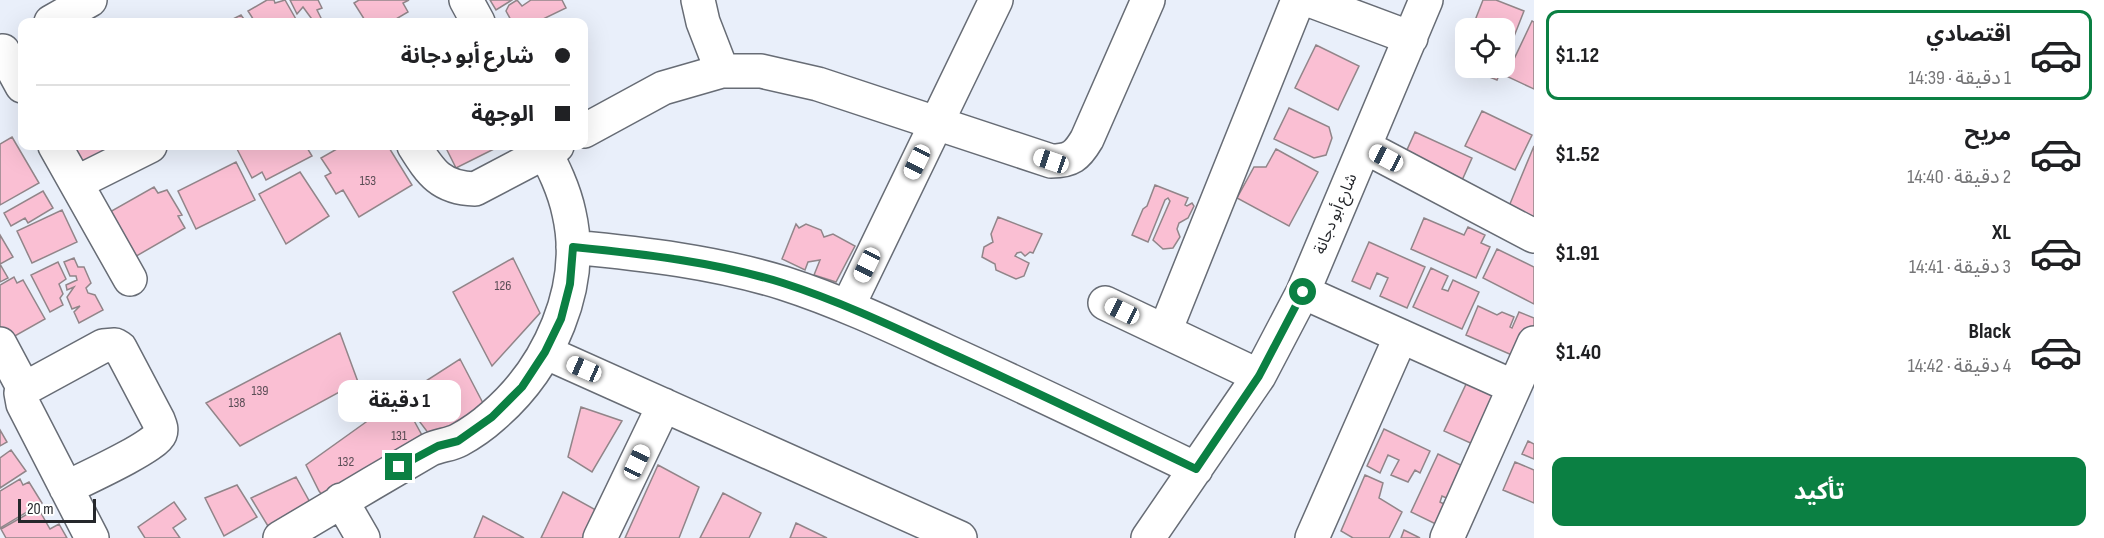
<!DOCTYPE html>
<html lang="ar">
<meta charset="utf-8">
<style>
body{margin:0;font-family:"Sofia Sans Condensed","Noto Sans Arabic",sans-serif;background:#f6f6f6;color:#202124;direction:rtl;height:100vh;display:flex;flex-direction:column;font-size:22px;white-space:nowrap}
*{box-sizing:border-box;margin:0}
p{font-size:20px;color:#757577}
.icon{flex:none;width:33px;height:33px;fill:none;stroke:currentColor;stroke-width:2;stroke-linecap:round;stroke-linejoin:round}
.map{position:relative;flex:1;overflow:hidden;direction:ltr}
.panel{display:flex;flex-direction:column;background:#fff;width:570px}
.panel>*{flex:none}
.banner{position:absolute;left:18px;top:18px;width:570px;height:132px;border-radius:12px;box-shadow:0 6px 24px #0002;direction:rtl;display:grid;align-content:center;height:132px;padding:0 18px;background:#fff}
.buttons{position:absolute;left:1455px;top:18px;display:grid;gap:12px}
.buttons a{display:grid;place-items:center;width:60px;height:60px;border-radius:12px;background:#fff;box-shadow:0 6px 24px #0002;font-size:30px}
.scale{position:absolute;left:18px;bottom:15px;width:78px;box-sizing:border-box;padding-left:6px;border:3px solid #25272b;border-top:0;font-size:16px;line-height:21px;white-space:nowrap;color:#25272b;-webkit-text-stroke:4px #fff;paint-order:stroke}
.end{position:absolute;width:27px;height:27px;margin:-14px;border:8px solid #0b8043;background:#fff;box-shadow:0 0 0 3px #fff}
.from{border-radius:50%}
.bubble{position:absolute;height:42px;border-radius:12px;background:#fff;box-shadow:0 6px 24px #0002;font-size:20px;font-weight:700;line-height:42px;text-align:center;direction:rtl}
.car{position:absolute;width:18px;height:36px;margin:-18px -9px;border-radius:8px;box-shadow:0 0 4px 2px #0007;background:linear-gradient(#fff 24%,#345 0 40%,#fff 0 76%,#345 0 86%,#fff 0)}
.banner b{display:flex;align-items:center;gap:21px;height:57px;font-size:22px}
.banner b+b{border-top:2px solid #e0e0e0}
.banner i{width:15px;height:15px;background:#202124}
ul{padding:10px 0 0;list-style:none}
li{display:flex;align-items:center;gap:18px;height:90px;margin:0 12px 9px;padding:0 6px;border:3px solid transparent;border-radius:12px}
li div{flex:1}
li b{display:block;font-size:22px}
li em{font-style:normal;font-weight:700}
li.current{border-color:#0b8043}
li>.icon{width:54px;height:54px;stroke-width:1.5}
.action{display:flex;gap:12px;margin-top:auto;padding:12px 18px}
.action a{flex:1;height:69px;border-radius:12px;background:#0b8043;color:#fff;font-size:24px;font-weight:700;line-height:69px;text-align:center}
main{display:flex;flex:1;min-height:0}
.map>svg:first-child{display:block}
</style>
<main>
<section class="panel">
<ul>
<li class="current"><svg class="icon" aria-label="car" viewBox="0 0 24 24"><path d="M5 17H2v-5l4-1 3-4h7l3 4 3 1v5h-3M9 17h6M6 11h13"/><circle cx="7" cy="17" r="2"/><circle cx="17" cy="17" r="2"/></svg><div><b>اقتصادي</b><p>1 دقيقة · 14:39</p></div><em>$1.12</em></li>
<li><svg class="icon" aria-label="car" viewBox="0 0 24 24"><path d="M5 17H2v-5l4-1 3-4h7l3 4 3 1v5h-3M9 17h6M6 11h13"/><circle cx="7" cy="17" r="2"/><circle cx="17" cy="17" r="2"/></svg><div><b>مريح</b><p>2 دقيقة · 14:40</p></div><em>$1.52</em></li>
<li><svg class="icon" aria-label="car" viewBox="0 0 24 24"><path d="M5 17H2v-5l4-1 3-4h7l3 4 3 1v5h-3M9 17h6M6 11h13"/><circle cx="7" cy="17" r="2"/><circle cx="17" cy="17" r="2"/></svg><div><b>XL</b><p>3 دقيقة · 14:41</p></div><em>$1.91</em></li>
<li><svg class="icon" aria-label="car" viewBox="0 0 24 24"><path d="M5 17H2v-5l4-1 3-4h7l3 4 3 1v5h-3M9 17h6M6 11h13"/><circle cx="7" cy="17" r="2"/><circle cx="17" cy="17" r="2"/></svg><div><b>Black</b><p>4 دقيقة · 14:42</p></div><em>$1.40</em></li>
</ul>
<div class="action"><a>تأكيد</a></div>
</section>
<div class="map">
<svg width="1534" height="538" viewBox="0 0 1534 538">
<rect width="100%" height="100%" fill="#e9effa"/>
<path fill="#fabfd3" stroke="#918589" stroke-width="1.5" d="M267,0H274L275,3L285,0L297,21L255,22L248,11Z
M290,0H318L322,8L317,10L323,22H314L303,7L297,14Z
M359,0H409L403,3L408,12L391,22H366L354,3Z
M490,0H512L496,10Z
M517,0L522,6L531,0H562L566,8L537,22H512L506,11L509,5Z
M1483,0H1496L1524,11L1504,62V28H1472Z
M241,15L246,22H227Z
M1532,21L1534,22V89L1506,76Z
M1466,44V68H1502L1497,80L1457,64Z
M1316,45L1359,66L1338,110L1295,88Z
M1289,108L1329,127L1332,138L1326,155L1314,158L1274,139Z
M1482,111L1532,135L1515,170L1465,146Z
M1415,132L1472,158L1459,187L1402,161Z
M12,137L39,183L0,205V144Z
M64,146H110L121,162L70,194Z
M240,146H295L296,147L306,146L312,156L266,180L262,172L252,178L237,149Z
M342,146H388L412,185L359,217L343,190L336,194L325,176L331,173L321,158Z
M445,146H500L456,168Z
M1534,146V223L1507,211Z
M1276,149L1318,172L1289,226L1237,198L1254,167H1266Z
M236,162L255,200L196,229L178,191Z
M300,172L329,216L286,244L259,194Z
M1155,185L1188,198L1185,205L1187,206L1192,203L1194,206L1188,218L1179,223L1177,229L1180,237L1173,248L1163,249L1153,240L1170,201L1168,198L1165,200L1148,242L1132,235L1143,209L1147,206Z
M154,187L158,193L167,190L182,215L178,216L185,228L126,262L108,213Z
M43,191L53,208L28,223L25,218L11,226L4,213Z
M62,210L77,242L32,263L17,231Z
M998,217L1042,234L1033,253L1030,252L1025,256L1021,252L1017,253L1015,256L1029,263L1024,276L1016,279L996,270L995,264L982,257L984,247L993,242L991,234Z
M1424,218L1464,235L1468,227L1485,235L1481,243L1490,247L1476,278L1411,249Z
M796,224L799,228L806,224L821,230L824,237L833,234L855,246L836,282L814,275L820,260L808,262L805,270L782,259Z
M0,235L13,257L0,264L8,278L0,282Z
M1369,242L1425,267L1407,308L1380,296L1388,278L1377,273L1370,289L1352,281Z
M1497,249L1534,267V304L1483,278Z
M74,258L78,267H84L91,283L86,288L88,293L95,295L103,310L79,323L74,312L80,306L72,309L67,297L74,287L67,290L66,285L77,280L76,276H70L64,262Z
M513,258L540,313L492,366L453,292Z
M58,262L66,279L59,284L63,294L60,298L63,305L50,312L31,275Z
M1431,268L1448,276L1442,289L1448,291L1453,280L1479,292L1462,329L1413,307Z
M14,277L17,283L23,280L45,319L6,341L0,329V285Z
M1478,306L1497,315L1502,312L1514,317L1510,327L1512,328L1519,312L1534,318V328L1521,359L1466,335Z
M340,333L358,382L240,446L206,403Z
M460,359L485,407L438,446L401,397Z
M1468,380L1501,395L1477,446L1444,431Z
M401,397L429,448L331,506L319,491L306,465Z
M581,407L622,421L592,472L568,457Z
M1384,429L1430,451L1420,473L1415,470L1408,482L1391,475L1399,460L1388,455L1380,473L1367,466Z
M0,430L7,442L0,446Z
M1528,441L1534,444V459L1522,454Z
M11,450L26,471L0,488V458Z
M1438,454L1471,470L1456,502L1442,496L1440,502L1456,510L1446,529L1411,512Z
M1515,462L1534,470V503L1503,490Z
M658,465L699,487L679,538H625Z
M1365,475L1383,483L1379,498L1402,512L1389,538H1353L1341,531Z
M296,477L317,515L274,536L251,498Z
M20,479L23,485L29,482L42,503L0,528V491Z
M237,485L257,517L224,536L205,498Z
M563,492L603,514L592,538H541Z
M723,493L761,513L749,538H700Z
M174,502L186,519L173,528L180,538H145L138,527Z
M38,508L50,529L59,524L67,538H6L1,529Z
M483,516L524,538H474Z
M796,523L827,538H790Z
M1404,530L1420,538H1401Z"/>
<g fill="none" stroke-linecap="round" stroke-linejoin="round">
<g stroke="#676c75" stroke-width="36">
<path id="minor" d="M466,0L478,22
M698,0L703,22L722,71
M1309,0L1411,38
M51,22L90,0
M3,51L22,86
M584,131L663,88L722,71H761L818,84L1051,161C1071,161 1077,156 1087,139L1148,0
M55,146L130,279
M414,146C431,173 441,188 475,189L557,146
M1365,147L1534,236
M76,183L150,146
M573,247C644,254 715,262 783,283C839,301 892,326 946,351C1030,389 1113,429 1196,469
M1303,292L1514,387
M1105,303L1259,376
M848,306L996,0
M1165,331L1298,0
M0,344L24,389
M545,352L960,538
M66,488C82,480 155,447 160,434C162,429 160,425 158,420L120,348L115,345L103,346L24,389L21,393L23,404L92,538
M341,500L363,538
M280,538C330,508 379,479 429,450C439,445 450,445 459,440C470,434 483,425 493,416C549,368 586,287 569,213C564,189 553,167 542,146
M600,538L664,405
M1148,538L1259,376L1303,292L1426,0
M1312,538L1401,336
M1447,538L1534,343"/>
</g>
<use href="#minor" stroke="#fff" stroke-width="33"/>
</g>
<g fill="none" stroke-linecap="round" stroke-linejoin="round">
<path stroke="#0b8043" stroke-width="8" d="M399,467L438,446L458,441L492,417L522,387L545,352L561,319L570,284L573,247C644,254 715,262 783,283C839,301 892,326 946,351C1030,389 1113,429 1196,469L1259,376L1303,292"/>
</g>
<g text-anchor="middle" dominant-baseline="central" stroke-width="6" stroke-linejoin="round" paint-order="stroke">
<g font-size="14" fill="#5a4d55">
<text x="368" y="180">153</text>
<text x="503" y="285">126</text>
<text x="260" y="390">139</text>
<text x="237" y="402">138</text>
<text x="399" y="435">131</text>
<text x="346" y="461">132</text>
</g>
<g font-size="16" fill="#25272b" stroke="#fff">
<text transform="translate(1336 214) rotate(-67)">شارع أبو دجانة</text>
</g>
</g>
</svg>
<div class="buttons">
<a><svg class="icon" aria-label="locate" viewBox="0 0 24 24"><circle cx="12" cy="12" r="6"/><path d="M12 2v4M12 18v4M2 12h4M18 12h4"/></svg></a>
</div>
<div class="scale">20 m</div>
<i class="end from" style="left:1303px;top:292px"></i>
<i class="end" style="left:399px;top:467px"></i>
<div class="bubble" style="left:338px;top:380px;width:123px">1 دقيقة</div>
<i class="car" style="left:1386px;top:158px;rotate:298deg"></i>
<i class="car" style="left:1051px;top:161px;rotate:289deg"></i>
<i class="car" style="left:917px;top:162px;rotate:206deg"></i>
<i class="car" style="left:867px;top:265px;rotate:206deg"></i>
<i class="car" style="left:1122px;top:311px;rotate:296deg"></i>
<i class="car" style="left:584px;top:369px;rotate:294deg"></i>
<i class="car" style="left:637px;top:462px;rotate:25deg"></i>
<div class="banner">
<b><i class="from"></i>شارع أبو دجانة</b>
<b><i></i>الوجهة</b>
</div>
</div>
</main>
